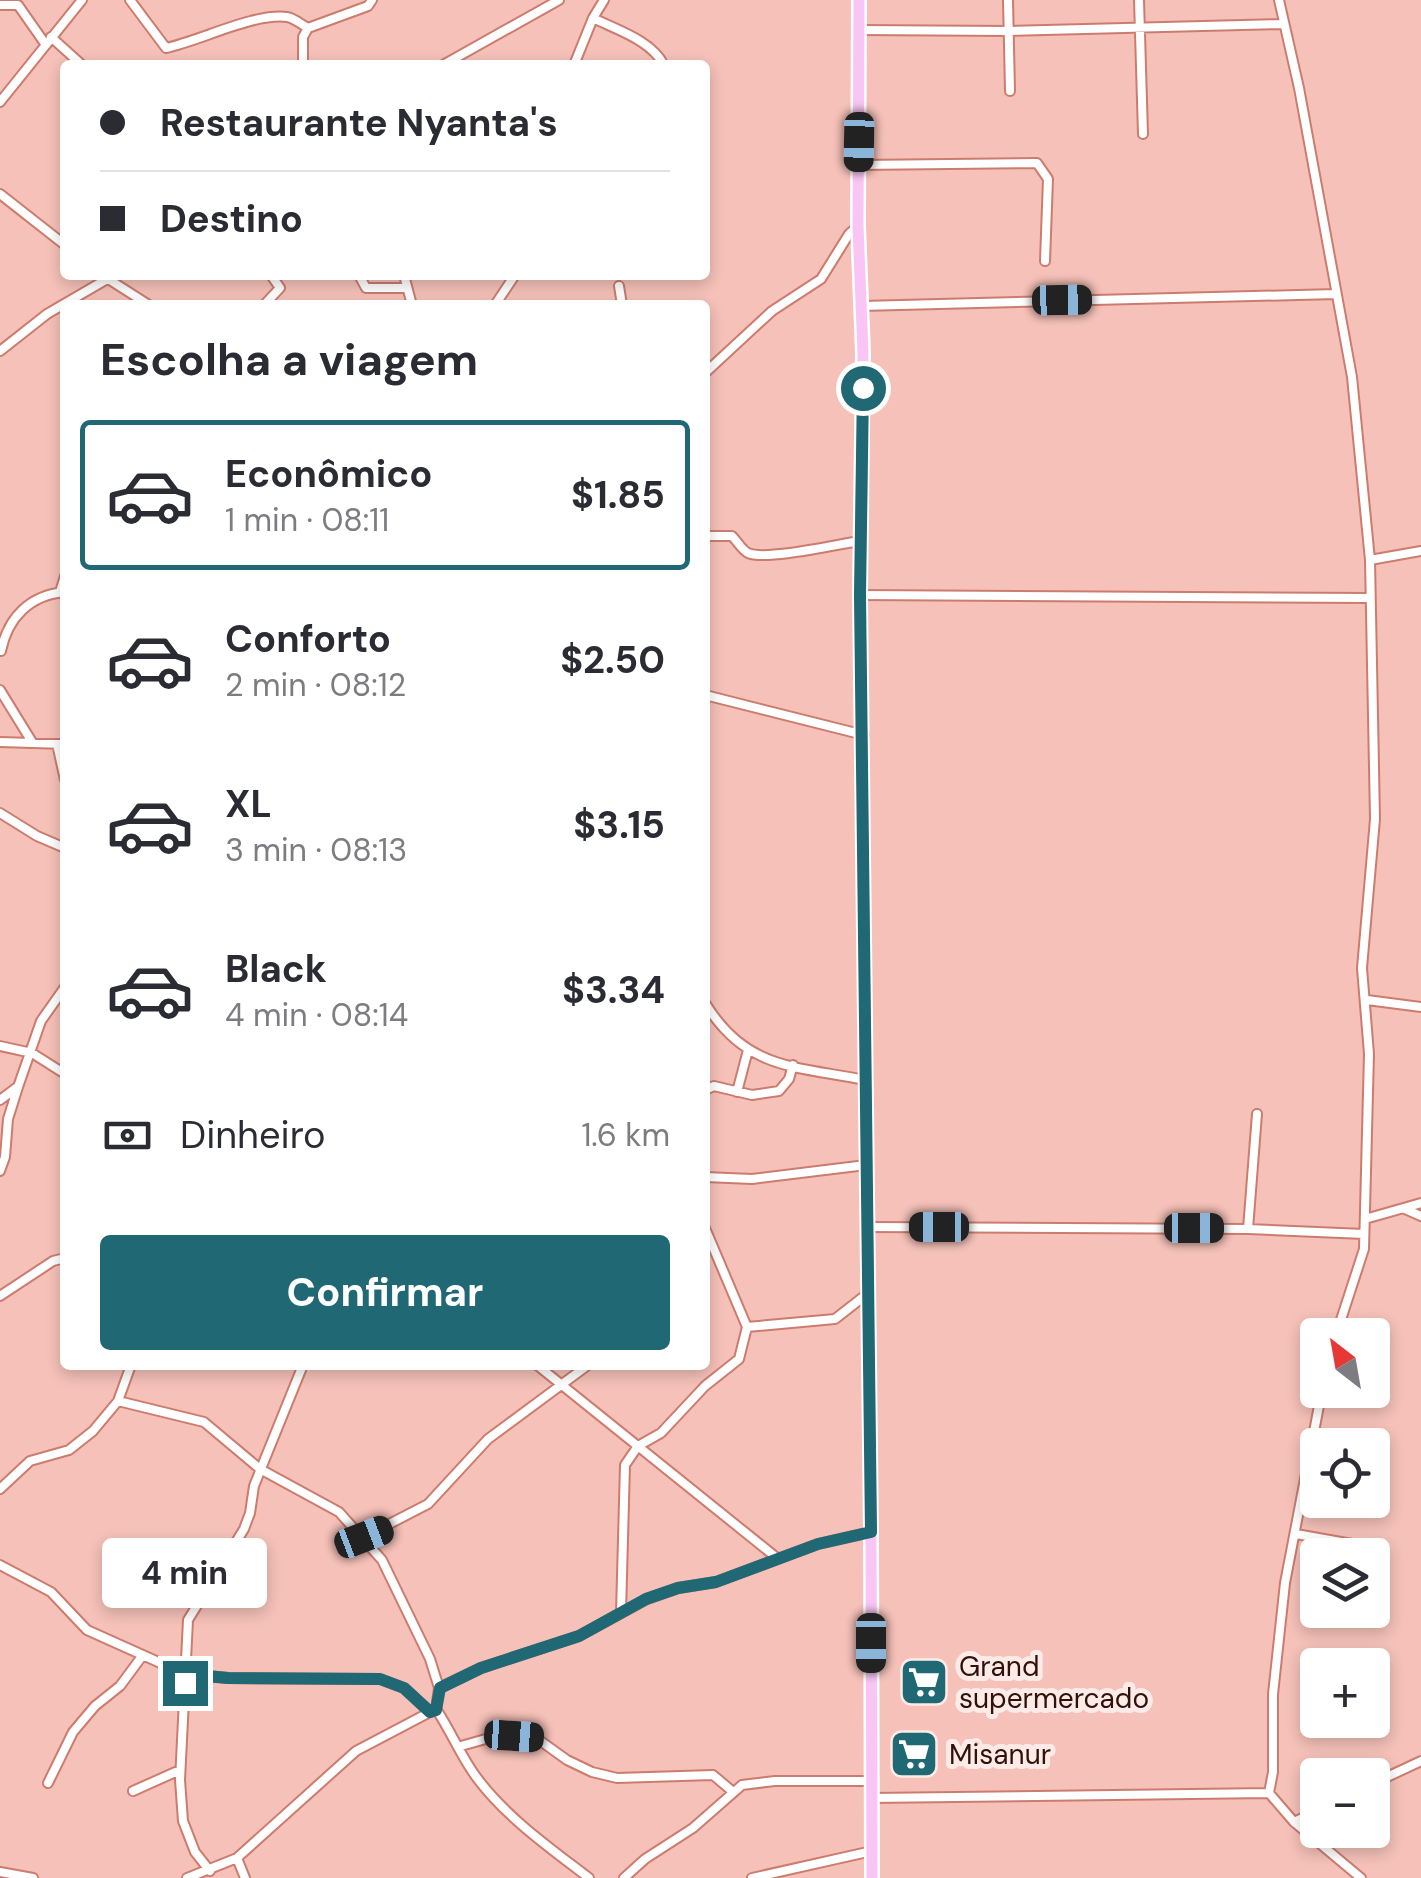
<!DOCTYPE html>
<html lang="pt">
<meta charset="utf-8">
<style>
body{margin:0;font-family:"DM Sans",sans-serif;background:#f7f7f7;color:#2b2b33;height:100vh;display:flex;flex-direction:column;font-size:38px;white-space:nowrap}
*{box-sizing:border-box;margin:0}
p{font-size:32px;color:#7c7c81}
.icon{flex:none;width:55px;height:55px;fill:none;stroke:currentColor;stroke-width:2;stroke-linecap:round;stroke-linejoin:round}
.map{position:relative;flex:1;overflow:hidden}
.drawer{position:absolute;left:60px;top:300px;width:650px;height:1070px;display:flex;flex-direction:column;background:#fff;border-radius:10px;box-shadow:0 5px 15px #0003}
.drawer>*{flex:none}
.hud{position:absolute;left:60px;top:60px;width:650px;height:220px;border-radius:10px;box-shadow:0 5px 15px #0003;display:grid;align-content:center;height:220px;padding:0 40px;background:#fff}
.needle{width:65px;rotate:329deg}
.tools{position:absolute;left:1300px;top:1318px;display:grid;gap:20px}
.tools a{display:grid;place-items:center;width:90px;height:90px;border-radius:10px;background:#fff;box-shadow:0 5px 15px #0003;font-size:50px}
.end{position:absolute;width:45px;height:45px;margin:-22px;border:12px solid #1f6874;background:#fff;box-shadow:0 0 0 5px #fff}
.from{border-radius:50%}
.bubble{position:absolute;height:70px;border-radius:10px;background:#fff;box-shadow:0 5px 15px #0003;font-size:32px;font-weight:700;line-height:70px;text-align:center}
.car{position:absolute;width:30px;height:60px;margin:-30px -15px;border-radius:12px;box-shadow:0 0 8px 2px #0007;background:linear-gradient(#222 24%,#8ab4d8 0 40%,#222 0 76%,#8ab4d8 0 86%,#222 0)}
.hud b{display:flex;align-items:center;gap:35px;height:95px;font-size:38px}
.hud b+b{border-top:2px solid #e1e1e2}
.hud i{width:25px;height:25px;background:#2b2b33}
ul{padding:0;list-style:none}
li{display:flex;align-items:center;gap:30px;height:150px;margin:0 20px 15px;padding:0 20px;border:5px solid transparent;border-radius:10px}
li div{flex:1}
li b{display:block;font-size:38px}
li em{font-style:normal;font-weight:700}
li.active{border-color:#1f6874}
li>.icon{width:90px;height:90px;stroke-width:1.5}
h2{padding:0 40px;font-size:45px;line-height:120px}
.pay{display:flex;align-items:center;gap:25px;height:110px;padding:0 40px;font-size:38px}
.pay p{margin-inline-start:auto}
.primary-button{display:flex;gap:20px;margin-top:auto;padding:20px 40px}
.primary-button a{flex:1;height:115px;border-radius:10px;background:#1f6874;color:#fff;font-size:40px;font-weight:700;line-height:115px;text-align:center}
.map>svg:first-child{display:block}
</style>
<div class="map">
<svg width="1421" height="1878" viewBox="0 0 1421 1878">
<rect width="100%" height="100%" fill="#f5c1b8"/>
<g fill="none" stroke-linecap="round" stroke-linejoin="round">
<g stroke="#cc7c6e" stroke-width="12">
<path id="street" d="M130,0L166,48C200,41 253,13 287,17C294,18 302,25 308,28
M1008,0L1010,91
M1139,0L1143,134
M1279,0L1299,88L1352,377L1370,560L1375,819L1362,968L1369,1054L1364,1249L1336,1335
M0,5H18L46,45
M593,18C617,30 651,40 664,65
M859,30L1009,31L1284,24
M51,37L82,65
M303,65V37L308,28L368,6L372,0
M443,65L559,0
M574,65L593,18L604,0
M0,102L82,0
M858,165L1037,163L1048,179L1045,261
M0,194L65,245
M102,275L149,305
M359,275L366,288H405
M404,275L412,305
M619,286L622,305
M264,305L280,288L271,275
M495,305L515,275
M861,306L1336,294
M0,351L47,314L114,275
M705,373L772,311L821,279L849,234L858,226
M705,536H732C737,541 742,550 748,553C766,561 839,544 860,541
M1370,560L1421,551
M60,592L65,576
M860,595L1369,598
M1,651C8,617 30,595 65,592
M0,690L32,742
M705,695L864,735
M0,742L65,744
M57,744L65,780
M0,813L37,836L65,848
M1367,1000L1421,1007
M705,1003C746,1070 795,1066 865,1080
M0,1046L32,1053L65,1074
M705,1090L714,1086L752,1095L779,1091L789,1079L793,1065
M737,1092L748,1050
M0,1100L16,1088
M0,1171L5,1157L8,1119L18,1087L41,1021L65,987
M705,1177L752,1179L866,1165
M1405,1209L1421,1216
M1365,1219L1421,1203
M866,1227L1248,1229L1364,1234
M1248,1229L1257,1114
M0,1296L53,1261L65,1258
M747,1327L835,1319L867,1294
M537,1365L777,1558
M118,1401L204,1422L260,1469L339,1512L382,1560L430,1659L439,1688L436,1709C451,1731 461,1757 477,1778C507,1818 550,1848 589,1878
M0,1489L30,1461L69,1450L93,1431L118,1401L131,1365
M1296,1534L1369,1547
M364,1537L428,1504L488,1439L588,1365
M0,1565L51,1592L87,1630L185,1674L228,1678L380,1679L404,1688L430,1712
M621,1613L625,1465L638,1446L661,1433L705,1386L739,1359L747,1327L705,1228
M439,1688L481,1668L579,1636L647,1599L678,1588L716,1582L818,1544L871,1532
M461,1746L503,1734L535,1737L567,1760L592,1772L617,1778L713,1775L732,1791
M48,1783L73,1732L95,1706L120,1686L143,1655
M1372,1784L1421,1761
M133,1791L180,1770
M1269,1793L1273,1772V1694L1285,1583L1322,1390
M871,1798L1269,1793L1294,1822L1361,1878
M1294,1822L1318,1811
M237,1858L245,1878
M210,1871L195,1852L183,1821L180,1780L188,1620L244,1529L250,1513L254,1486L303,1365
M0,1872L33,1878
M187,1878L237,1858L356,1751L432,1711
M624,1878L645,1859L693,1828L742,1785L775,1781H872
M752,1878L872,1851"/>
</g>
<g stroke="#fff" stroke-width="16">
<path id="primary" d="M859,0L858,226L863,353L860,595L871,1532L872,1878"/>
</g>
<use href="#street" stroke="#fff" stroke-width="8"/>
<use href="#primary" stroke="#f9c5f4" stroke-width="11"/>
</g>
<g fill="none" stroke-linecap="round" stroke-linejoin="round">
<path stroke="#1f6874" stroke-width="12" d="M185,1683V1674L228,1678L380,1679L404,1688L430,1712L436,1710L440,1688L481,1668L579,1636L646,1599L678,1588L716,1582L818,1544L871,1532L860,595L863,388"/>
</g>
<defs>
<g id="supermarket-square" transform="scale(2.5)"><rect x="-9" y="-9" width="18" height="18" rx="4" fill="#1f6874" stroke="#feebe8"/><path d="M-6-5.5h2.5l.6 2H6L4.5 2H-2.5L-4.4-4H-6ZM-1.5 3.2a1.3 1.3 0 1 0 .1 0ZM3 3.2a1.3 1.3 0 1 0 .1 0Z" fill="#fff"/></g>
</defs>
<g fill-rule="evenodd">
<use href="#supermarket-square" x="924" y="1682"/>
<use href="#supermarket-square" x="914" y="1754"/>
</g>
<g text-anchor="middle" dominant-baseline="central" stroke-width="10" stroke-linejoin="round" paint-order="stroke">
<g font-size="28" fill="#30120d" stroke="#feebe8" text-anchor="start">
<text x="959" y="1666">Grand<tspan x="959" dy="32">supermercado</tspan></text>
<text x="949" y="1754">Misanur</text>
</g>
</g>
</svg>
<div class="tools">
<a><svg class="needle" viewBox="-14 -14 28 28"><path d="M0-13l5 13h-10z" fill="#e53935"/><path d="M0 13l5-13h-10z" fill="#7c7c81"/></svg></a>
<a><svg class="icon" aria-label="locate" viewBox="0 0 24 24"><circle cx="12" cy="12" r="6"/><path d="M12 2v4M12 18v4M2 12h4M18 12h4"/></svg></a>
<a><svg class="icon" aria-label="layers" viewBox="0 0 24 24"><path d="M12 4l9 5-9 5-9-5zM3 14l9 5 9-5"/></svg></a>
<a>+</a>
<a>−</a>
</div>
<i class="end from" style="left:863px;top:388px"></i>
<i class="end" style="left:185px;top:1683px"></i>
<div class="bubble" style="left:102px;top:1538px;width:165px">4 min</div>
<i class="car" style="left:859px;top:142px;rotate:181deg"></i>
<i class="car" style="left:1062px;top:300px;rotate:89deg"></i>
<i class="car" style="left:939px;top:1227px;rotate:270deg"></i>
<i class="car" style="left:1194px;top:1228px;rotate:90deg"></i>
<i class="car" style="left:364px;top:1537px;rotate:69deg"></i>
<i class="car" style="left:871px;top:1643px;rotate:180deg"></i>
<i class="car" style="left:514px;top:1736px;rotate:94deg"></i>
<div class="hud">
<b><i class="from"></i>Restaurante Nyanta's</b>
<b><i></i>Destino</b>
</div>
<section class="drawer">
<h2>Escolha a viagem</h2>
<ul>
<li class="active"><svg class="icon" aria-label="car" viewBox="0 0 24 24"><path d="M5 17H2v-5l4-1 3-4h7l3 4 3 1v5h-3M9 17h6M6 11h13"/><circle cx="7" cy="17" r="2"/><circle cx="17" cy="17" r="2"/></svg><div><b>Econômico</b><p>1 min · 08:11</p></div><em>$1.85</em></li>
<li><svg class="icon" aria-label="car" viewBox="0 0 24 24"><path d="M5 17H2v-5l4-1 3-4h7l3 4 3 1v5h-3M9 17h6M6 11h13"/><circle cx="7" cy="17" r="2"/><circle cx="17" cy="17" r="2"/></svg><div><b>Conforto</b><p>2 min · 08:12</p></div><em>$2.50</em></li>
<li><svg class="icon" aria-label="car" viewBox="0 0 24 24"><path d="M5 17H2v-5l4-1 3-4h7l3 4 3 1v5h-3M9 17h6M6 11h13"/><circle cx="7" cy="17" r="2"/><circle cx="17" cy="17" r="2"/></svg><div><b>XL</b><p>3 min · 08:13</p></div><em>$3.15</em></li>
<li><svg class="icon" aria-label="car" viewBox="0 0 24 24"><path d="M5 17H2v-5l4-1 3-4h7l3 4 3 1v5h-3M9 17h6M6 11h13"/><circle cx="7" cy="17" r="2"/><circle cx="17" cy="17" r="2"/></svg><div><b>Black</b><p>4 min · 08:14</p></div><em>$3.34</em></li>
</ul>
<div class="pay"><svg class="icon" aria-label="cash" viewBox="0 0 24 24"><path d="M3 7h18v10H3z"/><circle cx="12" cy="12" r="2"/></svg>Dinheiro<p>1.6 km</p></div>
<div class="primary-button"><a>Confirmar</a></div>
</section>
</div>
